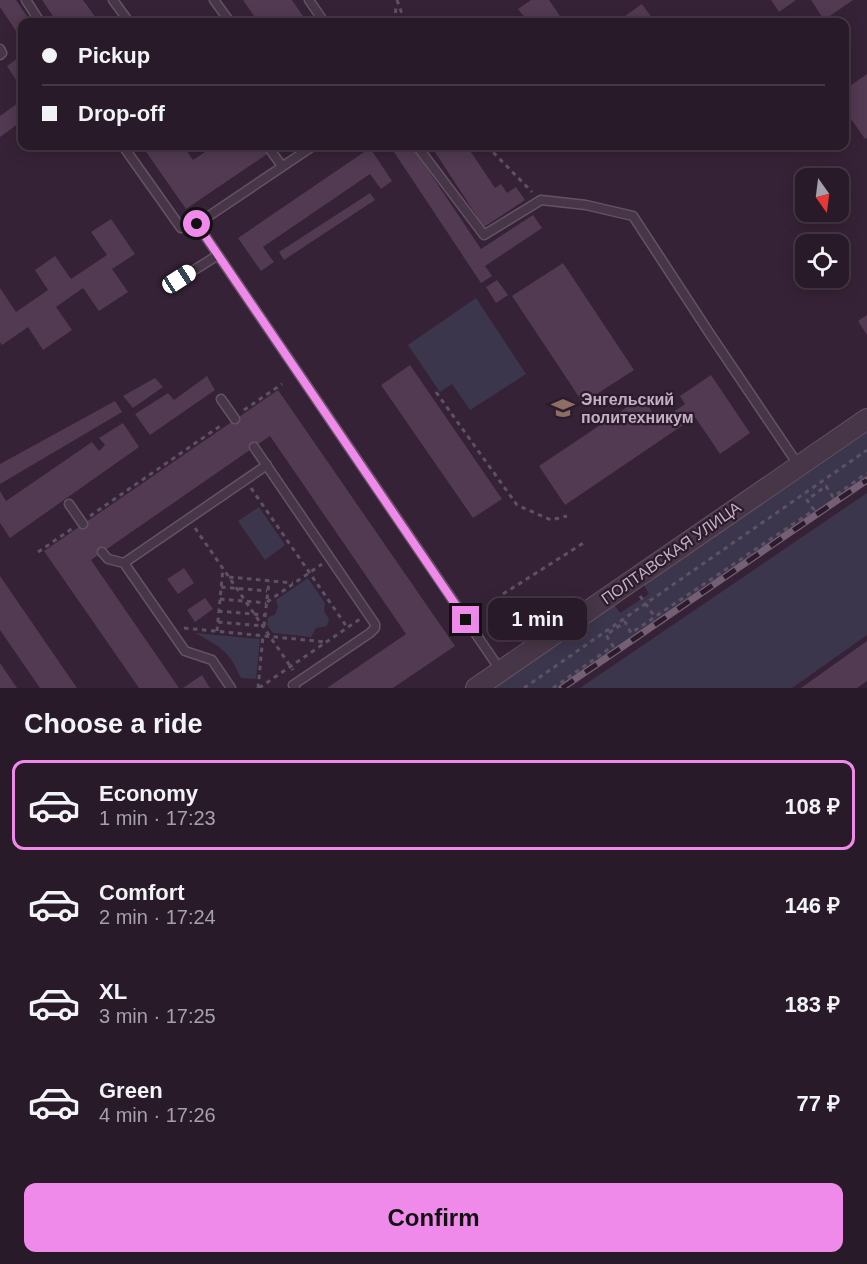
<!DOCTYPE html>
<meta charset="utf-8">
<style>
body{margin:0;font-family:Arial,sans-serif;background:#302330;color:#f1f3f6;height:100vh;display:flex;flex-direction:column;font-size:22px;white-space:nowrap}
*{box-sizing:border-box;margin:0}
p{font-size:20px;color:#a5a1a8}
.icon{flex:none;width:33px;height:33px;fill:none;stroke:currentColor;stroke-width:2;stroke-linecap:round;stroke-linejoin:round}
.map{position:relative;height:688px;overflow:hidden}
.details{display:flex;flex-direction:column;background:#281a28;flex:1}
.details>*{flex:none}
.top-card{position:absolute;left:18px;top:18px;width:831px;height:132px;border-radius:12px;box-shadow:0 3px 15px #0003,0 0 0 2px #443845;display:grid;align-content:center;height:132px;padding:0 24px;background:#281a28}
.needle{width:39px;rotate:166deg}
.buttons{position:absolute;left:795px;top:168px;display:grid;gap:12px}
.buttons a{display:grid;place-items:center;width:54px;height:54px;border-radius:12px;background:#281a28;box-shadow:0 3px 15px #0003,0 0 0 2px #443845;font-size:30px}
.end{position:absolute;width:27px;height:27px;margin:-14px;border:8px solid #ef8aeb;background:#111;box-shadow:0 0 0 3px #111}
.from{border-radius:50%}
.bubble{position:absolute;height:42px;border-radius:12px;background:#281a28;box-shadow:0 3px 15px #0003,0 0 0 2px #443845;font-size:20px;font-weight:600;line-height:42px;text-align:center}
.car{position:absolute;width:18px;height:36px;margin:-18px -9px;border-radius:8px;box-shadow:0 0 4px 2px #0007;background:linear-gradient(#fff 24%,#345 0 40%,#fff 0 76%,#345 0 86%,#fff 0)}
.top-card b{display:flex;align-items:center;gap:21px;height:57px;font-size:22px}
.top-card b+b{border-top:2px solid #443845}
.top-card i{width:15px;height:15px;background:#f1f3f6}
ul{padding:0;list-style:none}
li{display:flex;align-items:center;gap:18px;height:90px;margin:0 12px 9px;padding:0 12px;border:3px solid transparent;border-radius:12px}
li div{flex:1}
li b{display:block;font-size:22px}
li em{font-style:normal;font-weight:600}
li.selected{border-color:#ef8aeb}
li>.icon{width:54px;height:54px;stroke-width:1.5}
h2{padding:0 24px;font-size:27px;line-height:72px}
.cta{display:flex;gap:12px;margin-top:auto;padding:12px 24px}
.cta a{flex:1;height:69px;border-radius:12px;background:#ef8aeb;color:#111;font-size:24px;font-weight:600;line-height:69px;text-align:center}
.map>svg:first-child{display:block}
</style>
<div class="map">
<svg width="867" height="688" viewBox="0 0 867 688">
<rect width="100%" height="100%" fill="#362236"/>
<path fill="#3c364c" d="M476,298L526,374L470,410L452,384L440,392L408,345Z
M867,431V479L562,688H490L613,603L620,613L649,594L643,583Z
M867,493V635L792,688H580Z
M259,507L285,545L265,560L238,521Z
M308,578L325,603L324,611L329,619L327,626L316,628L311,637L273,633L267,625L268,617L275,615L278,606L276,600Z
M195,633L260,639L256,679L241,678C229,651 221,647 195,633Z"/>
<path fill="#523a52" d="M0,0H16L31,22H22V40L0,7Z
M42,0H83L99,22H57Z
M243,0H292L307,22H258Z
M531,0H549L564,22H528L518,9Z
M771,0H796L779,12Z
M811,0H853L824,20Z
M642,4L655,22H619L618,21Z
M22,55V89L7,66Z
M867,74V138L865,139L844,109V90Z
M22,100V121L0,137V116Z
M142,146H183L193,160L214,146H279L186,209Z
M390,146H412L481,249L533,215L542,228L485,266L492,276L481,283Z
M431,146H448L450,148L453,146H467L495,188L501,184L507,193L516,187L525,200L484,227Z
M370,148L392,181L381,189L370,174L263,247L274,262L261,271L238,238Z
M370,193L375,200L284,260L279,252Z
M111,219L135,254L112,269L128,292L99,311L83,288L56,307L72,330L43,350L28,327L2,345L0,342V288L16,312L48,290L35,270L55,256L71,279L107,255L91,232Z
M563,263L634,370L583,403L512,296Z
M497,280L508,295L496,303L486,287Z
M867,315V335L858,321Z
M410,365L502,499L473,518L381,385Z
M711,375L750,433L720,454L695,417L565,505L539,466L642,397L659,422L685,404L680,396Z
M207,376L215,390L150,435L135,414L168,393L174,400Z
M155,378L163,387L133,408L123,396Z
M278,390L455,646L393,688H327L406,634L270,436L91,560L179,688H139L44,551Z
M115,401L122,412L0,484V464Z
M123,423L139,447L10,538L0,523V491L6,501L92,442L99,451L105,445L99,438Z
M184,568L194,583L178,594L167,579Z
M0,576L77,688H40L0,630Z
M205,598L213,609L195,622L187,610Z
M867,641V681L857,688H801Z
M0,663L17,688H0Z
M202,675L210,688H183Z"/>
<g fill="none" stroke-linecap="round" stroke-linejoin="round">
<g stroke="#655365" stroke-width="11">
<path id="service" d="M26,0L40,22
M113,0L129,22
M214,0L230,22
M309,0L324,22
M0,49L2,53L0,55
M123,146L181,228L197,224
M313,146L197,224L501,671
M417,146L484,235L541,200L586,205L633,216L710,334L799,466
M271,151L282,166
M175,282L218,255
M221,399L235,419
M254,447L375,624V628L370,633L293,685L295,688
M69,504L83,524
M102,552L108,559L124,563
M231,688L212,660L185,651L124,563L267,465"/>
</g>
<g stroke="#655365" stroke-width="22">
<path id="tertiary" d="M476,688L867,419"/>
</g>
<path stroke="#5c5265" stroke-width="3" stroke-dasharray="4.5 4.5" stroke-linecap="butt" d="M397,0L405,22
M395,22L396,4
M487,146L532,192
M436,392L517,505L551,520L567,516
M244,410L282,384
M251,488L347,627
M90,516L223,424
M195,528L293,670
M38,552L73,528
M229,577L293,583
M221,587L267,591
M503,594L585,542
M640,596L655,617
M220,599L266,603
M267,602L322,564
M218,611L264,615
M218,622L263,626
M264,626L269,581
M184,628L326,642
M217,631L223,568
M258,688L263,636
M259,688L360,619
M524,688L867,450
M553,688L613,646L606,635L625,622L631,633L814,510L807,500L826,486L833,497L867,473"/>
<use href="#service" stroke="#473647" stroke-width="8"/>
<use href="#tertiary" stroke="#473647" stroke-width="20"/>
<g stroke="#755f75" stroke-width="7">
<path id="rail" d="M562,688L867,480"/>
</g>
<use href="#rail" stroke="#2c1b2c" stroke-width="4.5" stroke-dasharray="14" stroke-linecap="butt"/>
</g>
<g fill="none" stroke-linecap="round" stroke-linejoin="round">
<path stroke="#ef8aeb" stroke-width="8" d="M197,224L466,620"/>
</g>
<defs>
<g id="university-bare" transform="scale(1.8)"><path d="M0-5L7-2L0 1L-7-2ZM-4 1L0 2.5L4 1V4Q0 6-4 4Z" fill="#8d6e63" stroke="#2c1b2c" stroke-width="2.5" paint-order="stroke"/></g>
</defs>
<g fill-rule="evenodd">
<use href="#university-bare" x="563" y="408"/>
</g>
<g text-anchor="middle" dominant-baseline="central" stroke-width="4.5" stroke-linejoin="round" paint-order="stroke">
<g font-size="16" font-weight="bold" fill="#c3b0c3" stroke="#2c1b2c" text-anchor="start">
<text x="581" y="399">Энгельский<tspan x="581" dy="18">политехникум</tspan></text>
</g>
<g font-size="16" fill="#c3b0c3" stroke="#2c1b2c">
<text transform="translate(671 553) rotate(-35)">ПОЛТАВСКАЯ УЛИЦА</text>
</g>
</g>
</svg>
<div class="buttons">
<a><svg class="needle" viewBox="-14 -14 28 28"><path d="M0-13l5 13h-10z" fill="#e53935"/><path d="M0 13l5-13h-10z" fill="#a5a1a8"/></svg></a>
<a><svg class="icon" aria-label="locate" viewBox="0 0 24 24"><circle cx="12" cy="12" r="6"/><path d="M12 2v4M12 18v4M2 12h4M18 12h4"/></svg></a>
</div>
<i class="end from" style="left:197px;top:224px"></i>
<i class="end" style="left:466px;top:620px"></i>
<div class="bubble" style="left:488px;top:598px;width:99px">1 min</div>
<i class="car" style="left:179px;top:279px;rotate:57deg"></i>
<div class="top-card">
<b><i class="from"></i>Pickup</b>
<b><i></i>Drop-off</b>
</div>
</div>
<section class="details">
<h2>Choose a ride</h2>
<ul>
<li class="selected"><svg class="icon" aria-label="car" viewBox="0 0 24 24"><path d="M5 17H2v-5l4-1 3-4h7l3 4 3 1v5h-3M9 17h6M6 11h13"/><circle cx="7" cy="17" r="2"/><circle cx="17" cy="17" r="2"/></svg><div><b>Economy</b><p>1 min · 17:23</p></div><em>108 ₽</em></li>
<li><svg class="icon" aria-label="car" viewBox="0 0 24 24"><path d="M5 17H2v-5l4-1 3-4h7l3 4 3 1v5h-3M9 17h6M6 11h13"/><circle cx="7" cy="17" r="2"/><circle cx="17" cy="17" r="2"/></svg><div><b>Comfort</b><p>2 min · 17:24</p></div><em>146 ₽</em></li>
<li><svg class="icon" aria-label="car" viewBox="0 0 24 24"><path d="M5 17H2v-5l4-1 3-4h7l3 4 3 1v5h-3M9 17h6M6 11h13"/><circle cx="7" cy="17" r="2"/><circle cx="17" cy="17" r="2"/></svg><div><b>XL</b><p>3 min · 17:25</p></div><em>183 ₽</em></li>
<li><svg class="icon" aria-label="car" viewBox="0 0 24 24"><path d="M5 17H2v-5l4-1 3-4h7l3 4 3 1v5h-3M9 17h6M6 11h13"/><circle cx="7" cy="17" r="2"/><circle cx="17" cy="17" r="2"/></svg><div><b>Green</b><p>4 min · 17:26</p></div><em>77 ₽</em></li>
</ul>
<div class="cta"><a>Confirm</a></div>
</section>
